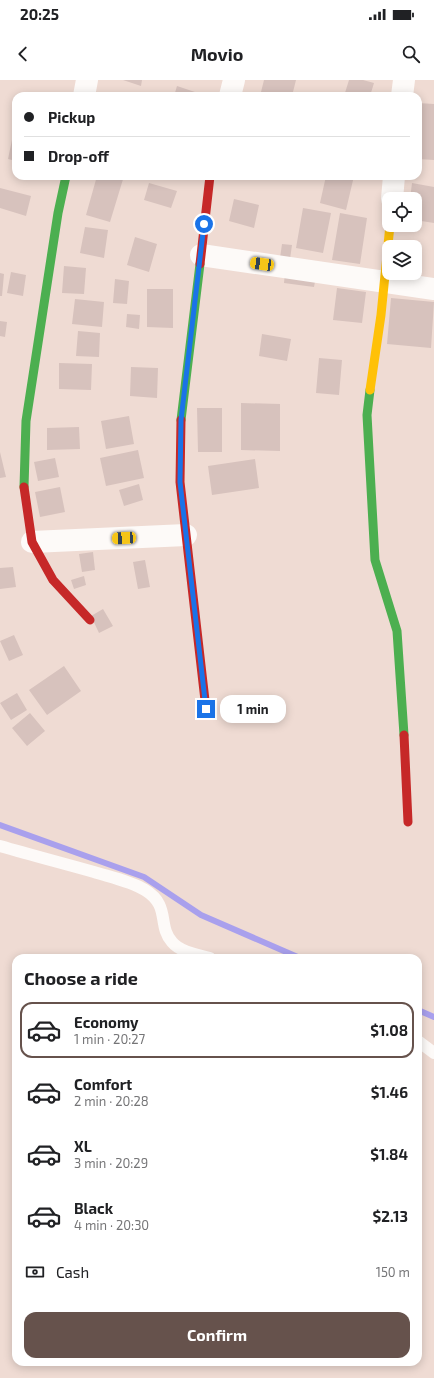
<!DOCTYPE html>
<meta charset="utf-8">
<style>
body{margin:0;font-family:"Exo 2",sans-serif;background:#f2f2f2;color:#202124;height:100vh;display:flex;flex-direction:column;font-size:15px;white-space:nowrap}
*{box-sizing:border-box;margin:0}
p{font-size:13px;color:#757577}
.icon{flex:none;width:22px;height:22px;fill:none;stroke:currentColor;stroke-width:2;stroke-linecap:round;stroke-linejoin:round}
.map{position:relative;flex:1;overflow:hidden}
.drawer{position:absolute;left:12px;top:874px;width:410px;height:412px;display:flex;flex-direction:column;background:#fff;border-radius:12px;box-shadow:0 2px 10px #0003}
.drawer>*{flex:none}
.top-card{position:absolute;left:12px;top:12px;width:410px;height:88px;border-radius:12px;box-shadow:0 2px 10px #0003;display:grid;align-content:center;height:88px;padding:0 12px;background:#fff}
.controls{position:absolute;left:382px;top:112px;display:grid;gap:8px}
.controls a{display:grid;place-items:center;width:40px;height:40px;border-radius:8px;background:#fff;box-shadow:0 2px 10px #0003;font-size:20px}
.end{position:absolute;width:18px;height:18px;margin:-9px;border:5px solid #1a73e8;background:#fff;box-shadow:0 0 0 2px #fff}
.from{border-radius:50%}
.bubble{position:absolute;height:28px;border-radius:12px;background:#fff;box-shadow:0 2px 10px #0003;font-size:13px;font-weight:700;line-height:28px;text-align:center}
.car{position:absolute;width:12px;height:24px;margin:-12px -6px;border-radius:5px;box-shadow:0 0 3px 1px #0007;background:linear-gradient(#f5c518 24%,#345 0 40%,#f5c518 0 76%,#345 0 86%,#f5c518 0)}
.top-card b{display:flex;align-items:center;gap:14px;height:38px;font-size:15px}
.top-card b+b{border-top:1px solid #e0e0e0}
.top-card i{width:10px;height:10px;background:#202124}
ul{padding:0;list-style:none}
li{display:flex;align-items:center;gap:12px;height:56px;margin:0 8px 6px;padding:0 4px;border:2px solid transparent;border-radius:12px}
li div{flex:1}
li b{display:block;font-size:15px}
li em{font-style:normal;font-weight:700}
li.current{border-color:#66524c}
li>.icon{width:36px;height:36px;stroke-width:1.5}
h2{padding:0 12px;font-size:18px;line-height:48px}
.pay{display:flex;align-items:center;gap:10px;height:44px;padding:0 12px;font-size:15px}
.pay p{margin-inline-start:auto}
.cta{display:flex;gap:8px;margin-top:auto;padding:8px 12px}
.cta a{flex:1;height:46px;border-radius:12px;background:#66524c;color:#fff;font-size:16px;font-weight:700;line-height:46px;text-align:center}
.status{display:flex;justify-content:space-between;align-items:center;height:28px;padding:0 20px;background:#fff;direction:ltr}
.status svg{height:11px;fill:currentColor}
header{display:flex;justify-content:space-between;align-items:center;height:52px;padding:0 12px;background:#fff;font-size:18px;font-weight:700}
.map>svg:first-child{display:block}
</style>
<div class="status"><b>20:25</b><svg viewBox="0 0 49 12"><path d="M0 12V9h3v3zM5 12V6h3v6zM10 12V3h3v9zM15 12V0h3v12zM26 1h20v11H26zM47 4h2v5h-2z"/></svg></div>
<header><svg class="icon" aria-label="back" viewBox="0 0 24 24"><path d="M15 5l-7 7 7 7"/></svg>Movio<svg class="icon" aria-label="search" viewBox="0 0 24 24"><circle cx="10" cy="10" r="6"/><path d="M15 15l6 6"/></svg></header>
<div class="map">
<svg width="434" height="1298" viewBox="0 0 434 1298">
<rect width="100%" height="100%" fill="#efdbd3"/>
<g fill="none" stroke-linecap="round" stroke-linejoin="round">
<path stroke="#a9a0ed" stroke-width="6" d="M0,745L144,797L201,835L300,878
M418,930L434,937"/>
</g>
<path fill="#d7c2bd" d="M123,0H142L141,6Z
M264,0H296L292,16H260Z
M349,0H363L374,3L370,16H344Z
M177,6L207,16H174Z
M418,23L434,24V80L418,79Z
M13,55L16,56V81L8,79Z
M97,96H124L110,142L86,135Z
M326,96H354L346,130L320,123Z
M149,103L177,111L171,128L144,120Z
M412,103L434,107V143L415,140V119H410Z
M0,108L31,116L26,136L0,128Z
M234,119L259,125L254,148L229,141Z
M303,128L331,133L323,173L296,168Z
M340,133L367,138L360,184L332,180Z
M85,147L108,150L104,178L80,173Z
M135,157L157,164L149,192L127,185Z
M282,164L292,165L290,179L280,178Z
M64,186L86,188L84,214L62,213Z
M11,192L26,195L23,216L7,213Z
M285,192L316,196L314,207L284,203Z
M0,193L4,194L2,216H0Z
M115,199L129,201L127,224L113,223Z
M337,208L366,212L362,243L333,240Z
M147,209H173V248L147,247Z
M391,218L434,222L431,268L387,264Z
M75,219L104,222L102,247L72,244Z
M127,234L140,235L139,249L126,247Z
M0,241L7,242L5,257L0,256Z
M78,251L100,253L99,277L76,276Z
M262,254L291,259L287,281L259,276Z
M319,278L342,280L339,315L316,313Z
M59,283L92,284L91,310L59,309Z
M131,287L158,288L157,318L130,316Z
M241,323L280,324V371L241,370Z
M197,328H222V372H198Z
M129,336L134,364L106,369L101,341Z
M79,347L80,369L47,370V348Z
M138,370L144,398L106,406L100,378Z
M0,372L6,397L0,398Z
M55,378L59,397L38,401L34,382Z
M255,379L259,408L212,415L208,386Z
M139,404L143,420L124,426L119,410Z
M60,407L65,432L40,437L35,412Z
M93,472L95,490L82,492L79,474Z
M145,480L150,507L138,509L133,482Z
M13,487L16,507L0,509V488Z
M84,496L86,505L74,509L71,500Z
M103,529L113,546L99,553L91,536Z
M14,555L23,575L9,581L0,561Z
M64,586L81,611L47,635L29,610Z
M17,613L27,630L11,640L0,623Z
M30,633L45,651L27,666L12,648Z"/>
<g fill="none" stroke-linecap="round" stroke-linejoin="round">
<path stroke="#fdfaf8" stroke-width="12" d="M0,766C31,775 62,783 94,792C110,797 130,801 145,810C171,826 157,845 172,862C180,872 198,875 210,878
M418,961L434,973"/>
<path stroke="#fdfaf8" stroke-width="22" d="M84,16L87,0
M230,16L234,0
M402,16L404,0
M392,119L394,96
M201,175L434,209
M32,462L186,455"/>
<path stroke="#4caf50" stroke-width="9" d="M370,310L367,335L375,480L397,551L404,655
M181,340L200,184
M24,407L26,341L58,133L66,96"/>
<path stroke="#ffc107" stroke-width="9" d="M370,310L381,235L390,145"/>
<path stroke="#c62828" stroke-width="9" d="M200,184L210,96
M181,340L180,402L206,629
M24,407L32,462L53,500L90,540
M404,655L408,742"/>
</g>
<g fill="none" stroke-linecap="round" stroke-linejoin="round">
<path stroke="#1a73e8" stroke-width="5" d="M204,144L181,340L180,402L206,629"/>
</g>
</svg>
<div class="controls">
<a><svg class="icon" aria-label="locate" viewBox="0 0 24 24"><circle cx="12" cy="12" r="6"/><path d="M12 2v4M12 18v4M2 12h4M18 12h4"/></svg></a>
<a><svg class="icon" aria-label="layers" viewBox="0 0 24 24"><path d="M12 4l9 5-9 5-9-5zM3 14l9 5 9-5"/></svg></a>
</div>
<i class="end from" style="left:204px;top:144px"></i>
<i class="end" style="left:206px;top:629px"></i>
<div class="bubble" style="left:220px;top:615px;width:66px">1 min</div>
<i class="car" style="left:262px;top:184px;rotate:278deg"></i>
<i class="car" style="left:124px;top:458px;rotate:267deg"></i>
<div class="top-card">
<b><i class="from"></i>Pickup</b>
<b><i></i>Drop-off</b>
</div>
<section class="drawer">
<h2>Choose a ride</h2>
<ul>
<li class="current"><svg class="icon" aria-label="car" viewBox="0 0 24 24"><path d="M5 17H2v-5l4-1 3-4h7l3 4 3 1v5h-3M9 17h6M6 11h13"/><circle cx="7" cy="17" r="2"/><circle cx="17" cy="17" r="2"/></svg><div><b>Economy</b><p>1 min · 20:27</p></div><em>$1.08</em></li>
<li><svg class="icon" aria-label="car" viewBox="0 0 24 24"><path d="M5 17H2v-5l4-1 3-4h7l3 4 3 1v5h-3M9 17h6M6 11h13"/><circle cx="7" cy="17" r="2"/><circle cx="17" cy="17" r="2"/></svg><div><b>Comfort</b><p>2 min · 20:28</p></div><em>$1.46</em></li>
<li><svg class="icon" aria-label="car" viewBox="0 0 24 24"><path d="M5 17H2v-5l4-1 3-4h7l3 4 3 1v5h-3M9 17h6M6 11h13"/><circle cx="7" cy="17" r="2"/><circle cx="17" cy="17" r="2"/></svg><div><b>XL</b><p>3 min · 20:29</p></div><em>$1.84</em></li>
<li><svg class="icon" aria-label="car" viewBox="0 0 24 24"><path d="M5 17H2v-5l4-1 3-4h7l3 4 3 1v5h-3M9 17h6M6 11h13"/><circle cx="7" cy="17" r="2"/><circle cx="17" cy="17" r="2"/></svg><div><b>Black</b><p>4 min · 20:30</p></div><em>$2.13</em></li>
</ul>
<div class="pay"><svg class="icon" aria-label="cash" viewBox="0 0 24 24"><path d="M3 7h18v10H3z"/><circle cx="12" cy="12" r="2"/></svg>Cash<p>150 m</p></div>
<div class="cta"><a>Confirm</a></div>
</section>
</div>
